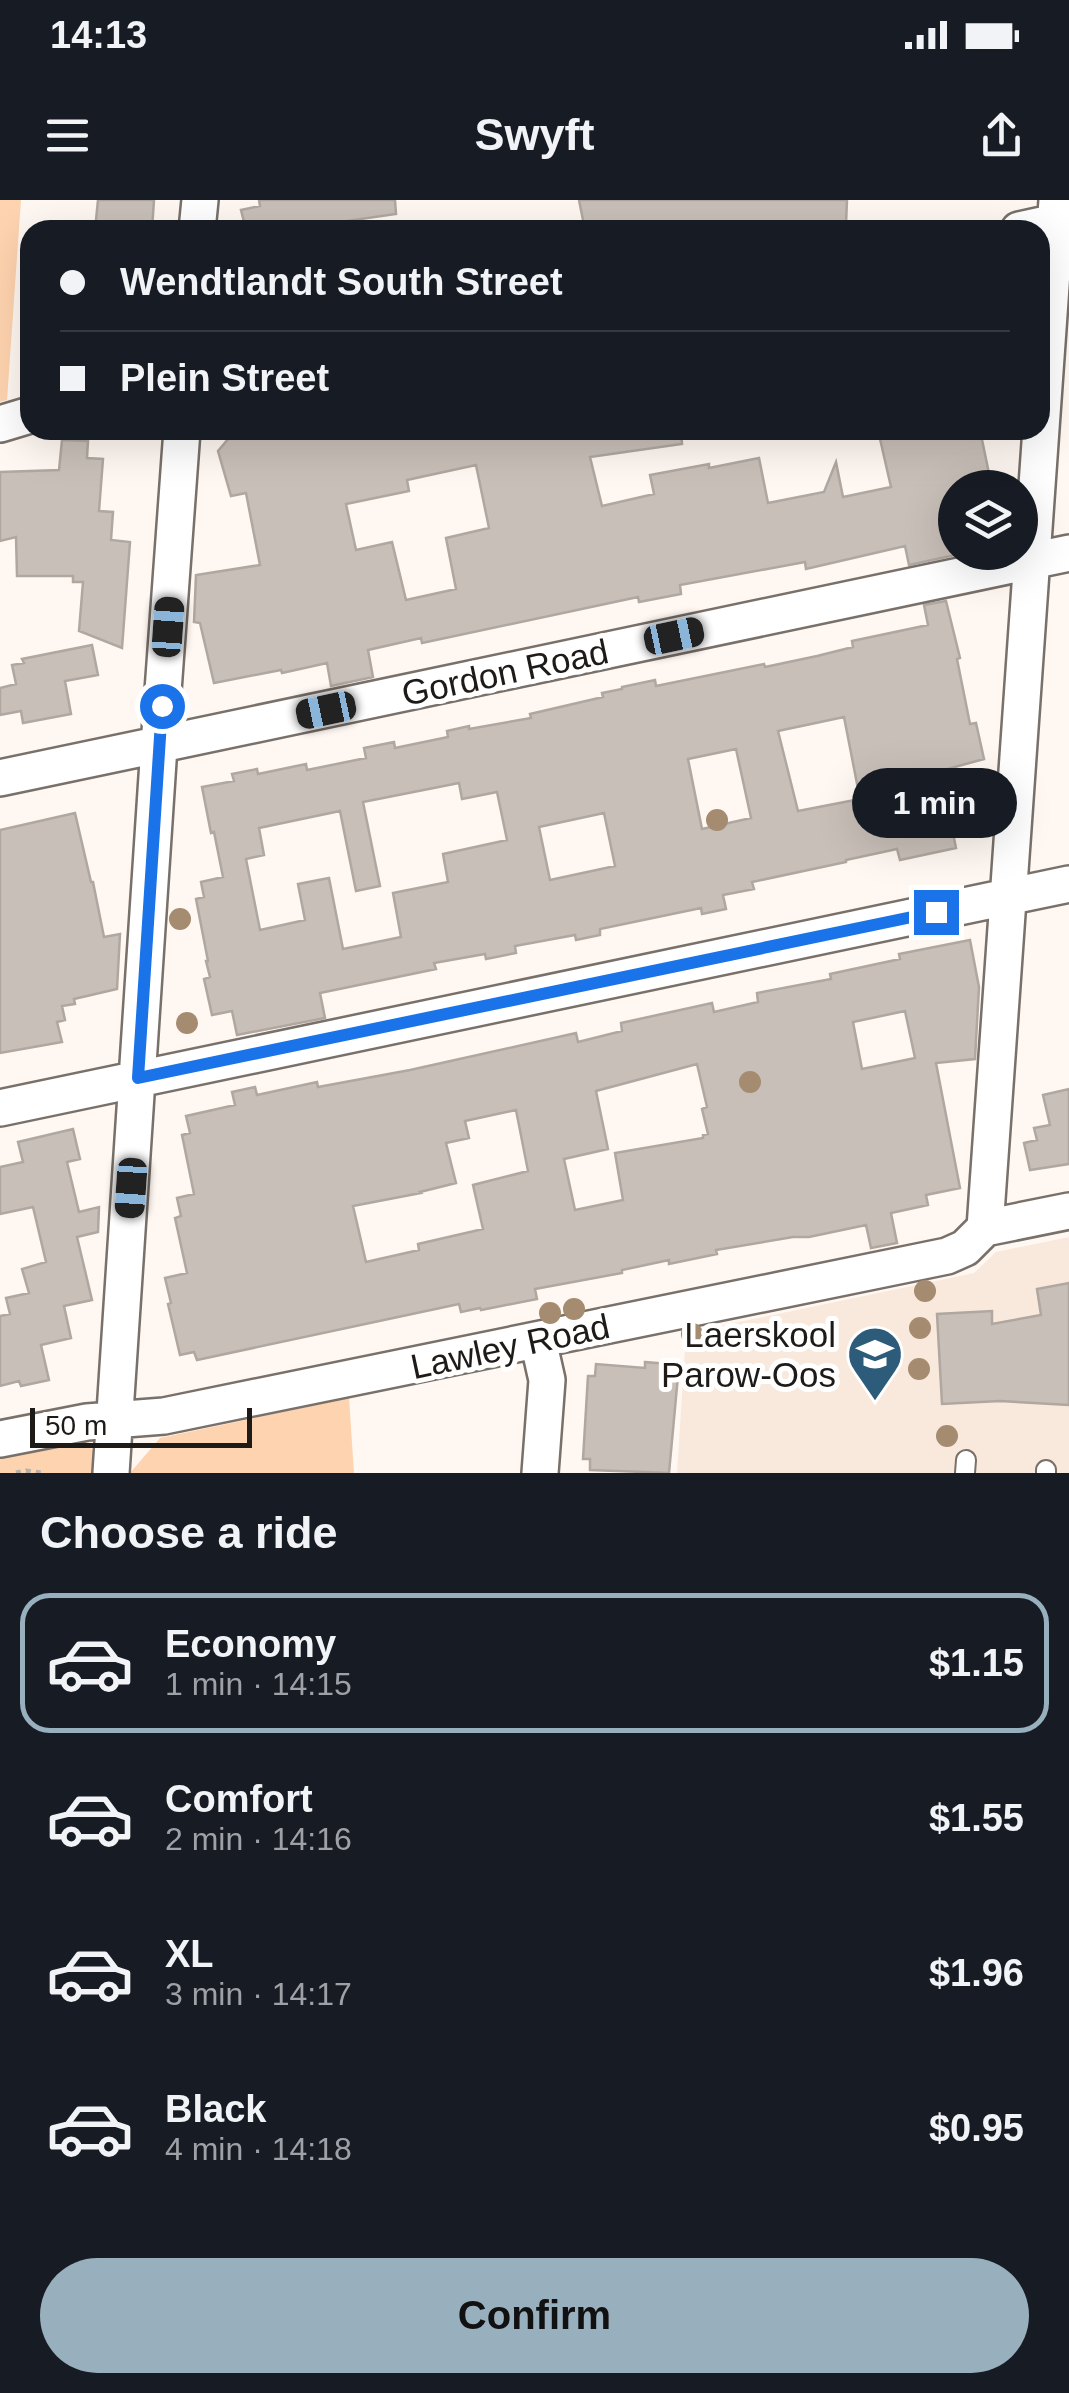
<!DOCTYPE html>
<meta charset="utf-8">
<style>
body{margin:0;font-family:Arial,sans-serif;background:#242831;color:#f1f3f6;height:100vh;display:flex;flex-direction:column;font-size:38px;white-space:nowrap}
*{box-sizing:border-box;margin:0}
p{font-size:32px;color:#9ea1a6}
.icon{flex:none;width:55px;height:55px;fill:none;stroke:currentColor;stroke-width:2;stroke-linecap:round;stroke-linejoin:round}
.map{position:relative;height:1273px;overflow:hidden}
.side{display:flex;flex-direction:column;background:#171b24;flex:1}
.side>*{flex:none}
.banner{position:absolute;left:20px;top:20px;width:1030px;height:220px;border-radius:30px;box-shadow:0 10px 40px #0002;display:grid;align-content:center;height:220px;padding:0 40px;background:#171b24}
.buttons{position:absolute;left:938px;top:270px;display:grid;gap:20px}
.buttons a{display:grid;place-items:center;width:100px;height:100px;border-radius:50%;background:#171b24;box-shadow:0 10px 40px #0002;font-size:50px}
.scale{position:absolute;left:30px;bottom:25px;width:222px;box-sizing:border-box;padding-left:10px;border:5px solid #1e1a18;border-top:0;font-size:28px;line-height:35px;white-space:nowrap;color:#1e1a18;-webkit-text-stroke:8px #fff;paint-order:stroke}
.end{position:absolute;width:45px;height:45px;margin:-22px;border:12px solid #1a73e8;background:#fff;box-shadow:0 0 0 5px #fff}
.from{border-radius:50%}
.bubble{position:absolute;height:70px;border-radius:35px;background:#171b24;box-shadow:0 10px 40px #0002;font-size:32px;font-weight:800;line-height:70px;text-align:center}
.car{position:absolute;width:30px;height:60px;margin:-30px -15px;border-radius:12px;box-shadow:0 0 8px 2px #0007;background:linear-gradient(#222 24%,#8ab4d8 0 40%,#222 0 76%,#8ab4d8 0 86%,#222 0)}
.banner b{display:flex;align-items:center;gap:35px;height:95px;font-size:38px}
.banner b+b{border-top:2px solid #363941}
.banner i{width:25px;height:25px;background:#f1f3f6}
ul{padding:0;list-style:none}
li{display:flex;align-items:center;gap:30px;height:140px;margin:0 20px 15px;padding:0 20px;border:5px solid transparent;border-radius:30px}
li div{flex:1}
li b{display:block;font-size:38px}
li em{font-style:normal;font-weight:800}
li.on{border-color:#98afbe}
li>.icon{width:90px;height:90px;stroke-width:1.5}
h2{padding:0 40px;font-size:45px;line-height:120px}
.button{display:flex;gap:20px;margin-top:auto;padding:20px 40px}
.button a{flex:1;height:115px;border-radius:60px;background:#98afbe;color:#111;font-size:40px;font-weight:800;line-height:115px;text-align:center}
.status{display:flex;justify-content:space-between;align-items:center;height:70px;padding:0 50px;background:#171b24;direction:ltr}
.status svg{height:28px;fill:currentColor}
header{display:flex;justify-content:space-between;align-items:center;height:130px;padding:0 40px;background:#171b24;font-size:45px;font-weight:800}
.map>svg:first-child{display:block}
</style>
<div class="status"><b>14:13</b><svg viewBox="0 0 49 12"><path d="M0 12V9h3v3zM5 12V6h3v6zM10 12V3h3v9zM15 12V0h3v12zM26 1h20v11H26zM47 4h2v5h-2z"/></svg></div>
<header><svg class="icon" aria-label="menu" viewBox="0 0 24 24"><path d="M4 6h16M4 12h16M4 18h16"/></svg>Swyft<svg class="icon" aria-label="share" viewBox="0 0 24 24"><path d="M12 15V3M7 8l5-5 5 5M5 13v7h14v-7"/></svg></header>
<div class="map">
<svg width="1069" height="1273" viewBox="0 0 1069 1273">
<rect width="100%" height="100%" fill="#fff7f1"/>
<path fill="#f9e9dc" d="M1069,1037V1273H677L686,1133L974,1073L996,1052Z"/>
<path fill="#fed3af" d="M0,0H21L7,200L0,202Z
M349,1198L354,1273H130L160,1238Z
M79,1234L94,1252L92,1273H0V1251Z"/>
<path fill="#c8bfb8" stroke="#b0a7a0" stroke-width="2.5" fill-rule="evenodd" d="M98,0H154L152,30H95Z
M259,0H395L396,14L347,21L348,30H246L241,10L260,6Z
M579,0H847L846,24L807,30H585Z
M266,230H681L682,244L590,257L602,306L654,294L650,275L709,264V268L759,258L768,303L824,292L836,262L843,297L891,287L878,230H906L908,237L941,230H980L992,288H955V355L909,365L905,346L806,369L805,362L680,385L681,394L639,402L638,397L422,443L421,438L368,450L373,477L331,486L327,463L282,473L281,470L214,483L200,423L194,422L196,375L260,365L246,293L231,296L218,251L229,238ZM476,265L489,328L446,338L456,389L406,400L392,342L356,350L346,304L409,291L407,280Z
M62,240L88,241L87,258L103,259L99,311L113,312L111,340L130,342L122,448L79,431L83,382H73V376H17L16,337L0,341V272L59,270Z
M946,401L960,458L957,459L970,524L976,523L984,559L944,570L955,623H951L956,648L900,660L897,649L846,660V662L752,682L754,689L723,695L726,709L702,714L701,708L600,729V735L576,740L575,735L515,746L516,753L486,759L485,754L434,763L436,769L320,793L325,818L237,835L232,811L212,815L204,779L210,777L206,761H208L196,699L204,697L201,682L223,677L214,632L211,633L202,587L234,581L232,574L257,569L258,574L306,564L307,570L366,558L364,548L394,542L395,548L448,537L447,531L469,526V529L531,518L530,514L603,497L602,493L622,489V487L655,480L656,486L764,464L765,467L817,456L853,447L852,441L928,425L924,405ZM844,517L860,599L798,611L778,531ZM736,549L751,618L702,629L688,559ZM459,583L462,599L497,592L507,640L443,654L448,682L393,693L401,737L343,749L329,678L298,684L305,720L260,730L246,659L264,655L259,628L340,611L356,691L380,686L363,602ZM604,613L615,666L550,680L539,627Z
M92,445L98,475L65,481L71,514L23,523L21,511L0,515V488L16,484L12,465L24,463L22,459Z
M75,613L91,682H93L104,737L120,734L117,789L74,799L75,804L62,806L65,820L57,822L62,842L0,853V630Z
M970,740L979,787L975,859L936,863L960,988L926,995L928,1005L891,1013L897,1043L871,1048L866,1025L809,1037H793L716,1050L717,1054L669,1064V1060L622,1070V1073L535,1089L537,1099L481,1110L480,1108L461,1112L459,1104L197,1160L194,1152L180,1155L168,1104L171,1103L165,1078L187,1073L175,1018L181,1016L177,998L194,994L182,935L190,933L186,916L235,905L232,892L255,887L257,895L317,882L318,887L410,870L576,833L578,842L622,831L621,823L712,803L714,812L758,802L757,793L831,779L830,774L900,759L899,754ZM905,811L915,858L862,869L853,822ZM697,864L707,907L702,909L708,934L703,935V938L615,953L623,1000L575,1010L564,959L608,949L596,891ZM516,910L528,971L473,985L483,1029L418,1044L419,1050L366,1062L353,1006L421,993L420,992L456,983L446,943L469,938L465,921Z
M1069,889V964L1030,970L1024,943L1037,940L1034,928L1050,925L1043,895Z
M73,929L80,959L67,962L79,1012L99,1007L98,1032L77,1037L92,1100L64,1106L71,1138L41,1145L49,1180L21,1186L19,1181L0,1186V1116L10,1114L6,1098L29,1093L22,1069L46,1062L33,1007L0,1014V967L23,962L18,942Z
M1069,1083V1205L1000,1201L942,1204L937,1114L992,1111V1124L1041,1115L1037,1089Z
M645,1162L679,1165L669,1273L590,1270V1259H583L588,1176H595L596,1164L645,1168Z"/>
<g fill="none" stroke-linecap="round" stroke-linejoin="round">
<g stroke="#787069" stroke-width="22">
<path id="service" d="M965,1273L966,1260
M1046,1273V1270"/>
</g>
<g stroke="#787069" stroke-width="40">
<path id="minor" d="M197,30L200,0
M1019,30L1069,19
M0,224L30,215
M0,578L1069,353
M0,908L1069,684
M985,1028L1057,0
M538,1140L547,1180L540,1273
M0,1239L87,1222L164,1216L947,1056L965,1048L985,1028L1069,1011
M111,1273L159,546L182,230"/>
</g>
<path stroke="#b6afab" stroke-width="5" stroke-dasharray="5 5" stroke-linecap="butt" d="M16,1273L26,1271L41,1273"/>
<use href="#service" stroke="#fff" stroke-width="18"/>
<use href="#minor" stroke="#fff" stroke-width="35"/>
</g>
<g fill="#a58b70">
<circle cx="717" cy="620" r="11"/>
<circle cx="180" cy="719" r="11"/>
<circle cx="187" cy="823" r="11"/>
<circle cx="750" cy="882" r="11"/>
<circle cx="925" cy="1091" r="11"/>
<circle cx="574" cy="1109" r="11"/>
<circle cx="550" cy="1113" r="11"/>
<circle cx="920" cy="1128" r="11"/>
<circle cx="692" cy="1134" r="11"/>
<circle cx="919" cy="1169" r="11"/>
<circle cx="947" cy="1236" r="11"/>
</g>
<g fill="none" stroke-linecap="round" stroke-linejoin="round">
<path stroke="#1a73e8" stroke-width="12" d="M162,506L138,878L936,712"/>
</g>
<defs>
<g id="school-pin" transform="scale(2.875)"><path d="M0 17L-7.5 6A9.5 9.5 0 1 1 7.5 6Z" fill="#2c5c7a" stroke="#fff"/><path d="M0-5L7-2L0 1L-7-2ZM-4 1L0 2.5L4 1V4Q0 6-4 4Z" fill="#fff"/></g>
</defs>
<g fill-rule="evenodd">
<use href="#school-pin" x="875" y="1154"/>
</g>
<g text-anchor="middle" dominant-baseline="central" stroke-width="10" stroke-linejoin="round" paint-order="stroke">
<g font-size="35" fill="#1e1a18" stroke="#fff">
<text transform="translate(505 472) rotate(-12)">Gordon Road</text>
<text transform="translate(510 1146) rotate(-12)">Lawley Road</text>
</g>
<g font-size="35" fill="#1e1a18" stroke="#fff" text-anchor="end">
<text x="836" y="1134">Laerskool<tspan x="836" dy="40">Parow-Oos</tspan></text>
</g>
</g>
</svg>
<div class="buttons">
<a><svg class="icon" aria-label="layers" viewBox="0 0 24 24"><path d="M12 4l9 5-9 5-9-5zM3 14l9 5 9-5"/></svg></a>
</div>
<div class="scale">50 m</div>
<i class="end from" style="left:162px;top:506px"></i>
<i class="end" style="left:936px;top:712px"></i>
<div class="bubble" style="left:852px;top:568px;width:165px">1 min</div>
<i class="car" style="left:168px;top:427px;rotate:4deg"></i>
<i class="car" style="left:674px;top:436px;rotate:78deg"></i>
<i class="car" style="left:326px;top:510px;rotate:258deg"></i>
<i class="car" style="left:131px;top:988px;rotate:184deg"></i>
<div class="banner">
<b><i class="from"></i>Wendtlandt South Street</b>
<b><i></i>Plein Street</b>
</div>
</div>
<section class="side">
<h2>Choose a ride</h2>
<ul>
<li class="on"><svg class="icon" aria-label="car" viewBox="0 0 24 24"><path d="M5 17H2v-5l4-1 3-4h7l3 4 3 1v5h-3M9 17h6M6 11h13"/><circle cx="7" cy="17" r="2"/><circle cx="17" cy="17" r="2"/></svg><div><b>Economy</b><p>1 min · 14:15</p></div><em>$1.15</em></li>
<li><svg class="icon" aria-label="car" viewBox="0 0 24 24"><path d="M5 17H2v-5l4-1 3-4h7l3 4 3 1v5h-3M9 17h6M6 11h13"/><circle cx="7" cy="17" r="2"/><circle cx="17" cy="17" r="2"/></svg><div><b>Comfort</b><p>2 min · 14:16</p></div><em>$1.55</em></li>
<li><svg class="icon" aria-label="car" viewBox="0 0 24 24"><path d="M5 17H2v-5l4-1 3-4h7l3 4 3 1v5h-3M9 17h6M6 11h13"/><circle cx="7" cy="17" r="2"/><circle cx="17" cy="17" r="2"/></svg><div><b>XL</b><p>3 min · 14:17</p></div><em>$1.96</em></li>
<li><svg class="icon" aria-label="car" viewBox="0 0 24 24"><path d="M5 17H2v-5l4-1 3-4h7l3 4 3 1v5h-3M9 17h6M6 11h13"/><circle cx="7" cy="17" r="2"/><circle cx="17" cy="17" r="2"/></svg><div><b>Black</b><p>4 min · 14:18</p></div><em>$0.95</em></li>
</ul>
<div class="button"><a>Confirm</a></div>
</section>
